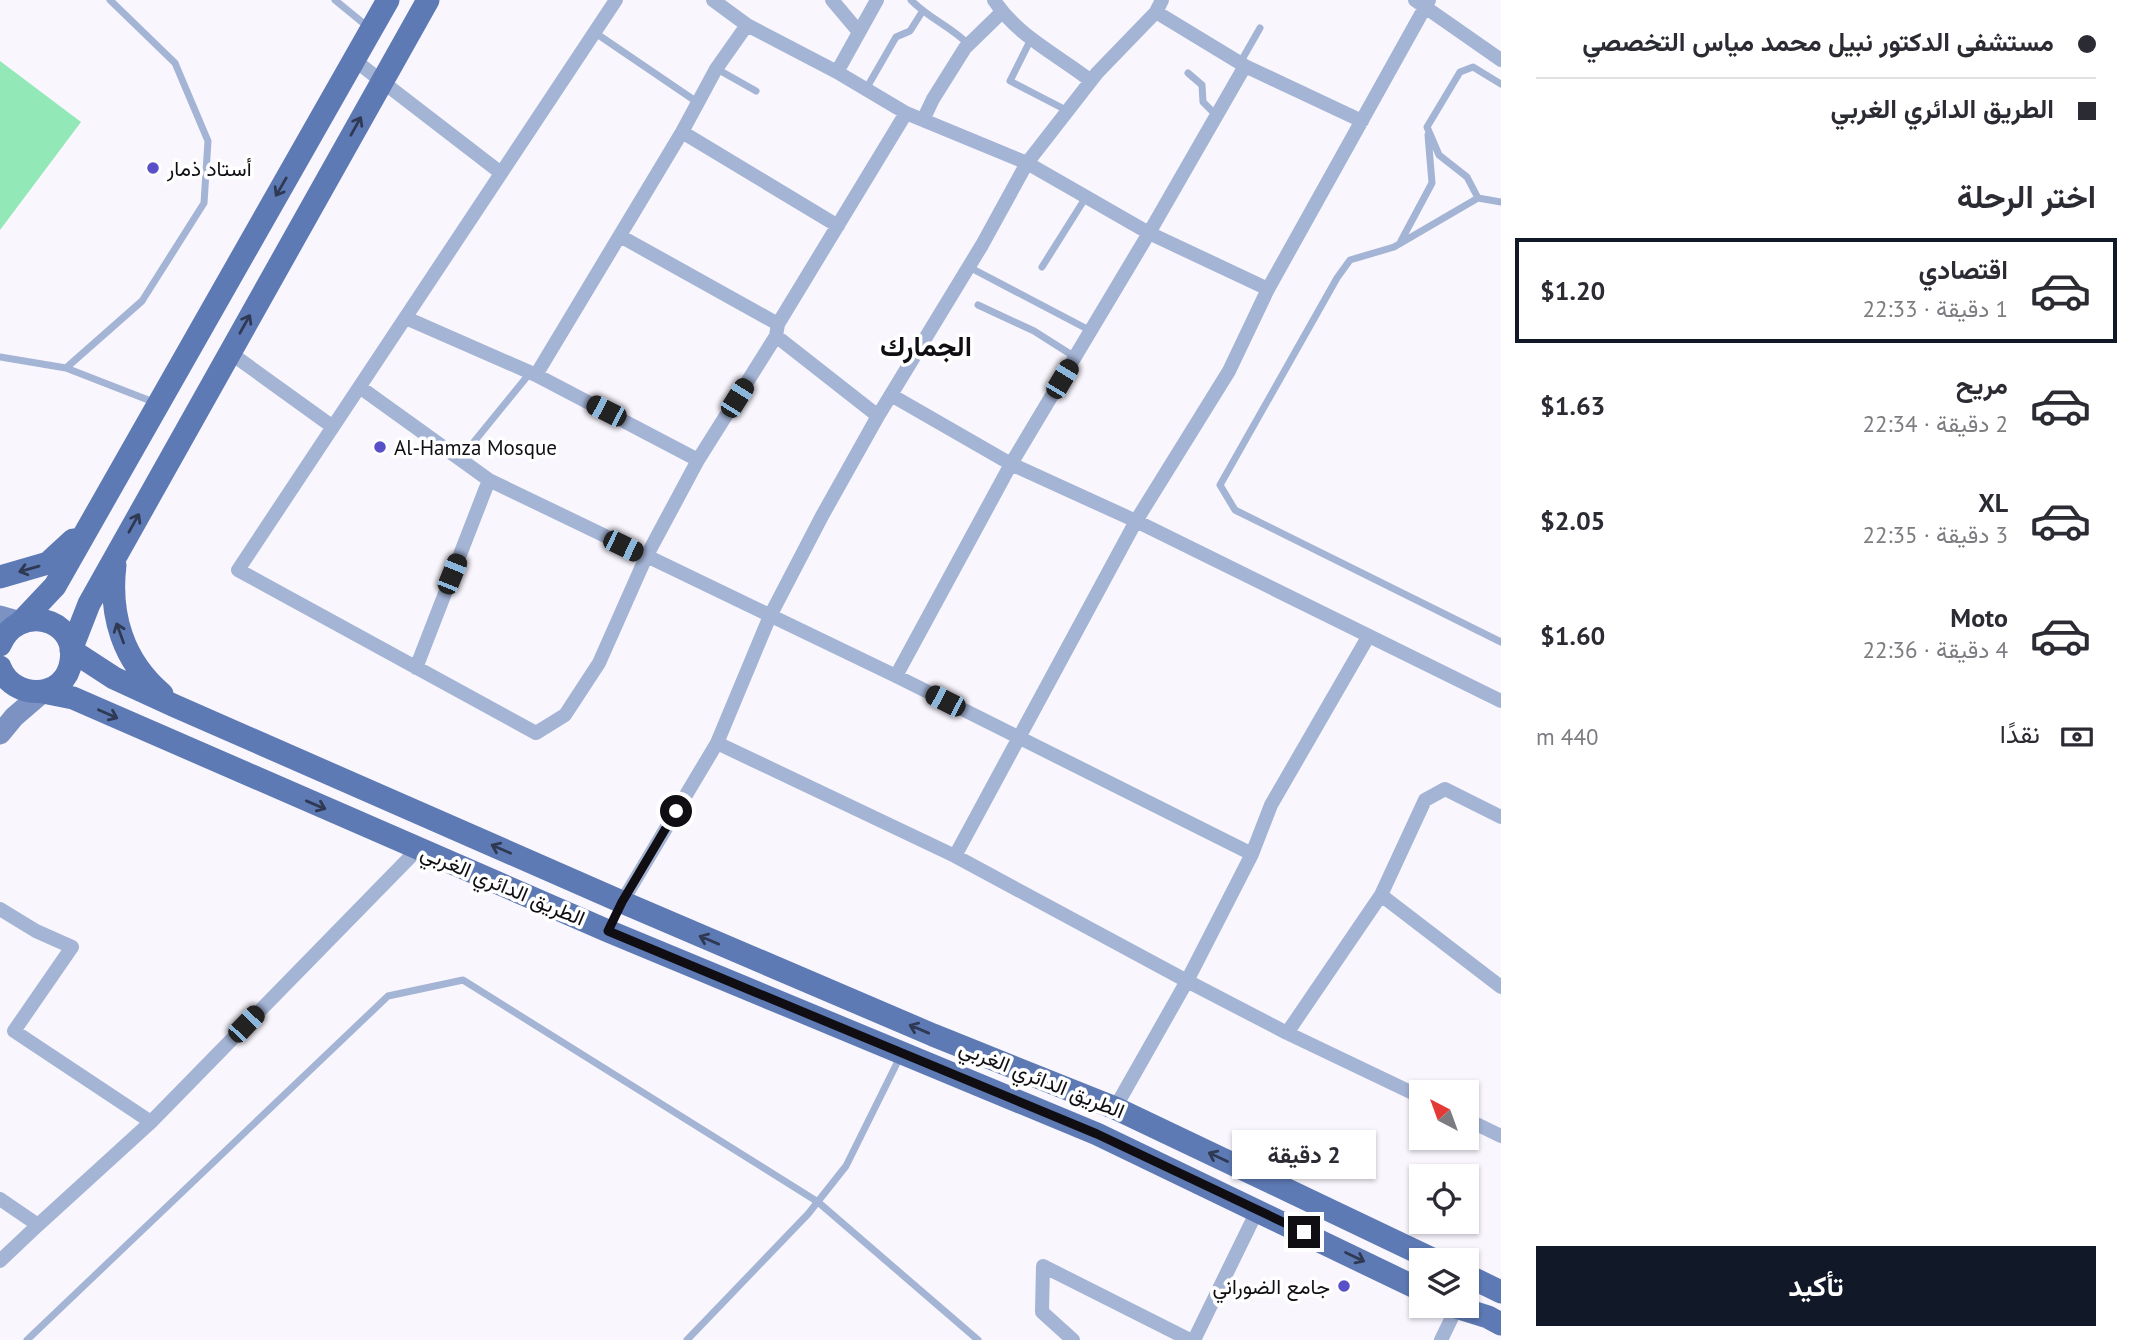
<!DOCTYPE html>
<html lang="ar">
<meta charset="utf-8">
<style>
body{margin:0;font-family:"PT Sans",Vazirmatn,sans-serif;background:#f7f7f7;color:#2b2b33;direction:rtl;height:100vh;display:flex;flex-direction:column;font-size:26px;white-space:nowrap}
*{box-sizing:border-box;margin:0}
p{font-size:23px;color:#7c7c81}
.icon{flex:none;width:38px;height:38px;fill:none;stroke:currentColor;stroke-width:2;stroke-linecap:round;stroke-linejoin:round}
.map{position:relative;flex:1;overflow:hidden;direction:ltr}
.side{display:flex;flex-direction:column;background:#fff;width:630px}
.side>*{flex:none}
.guide{display:grid;align-content:center;height:154px;padding:0 35px;background:#fff}
.needle{width:46px;rotate:319deg}
.tools{position:absolute;left:1409px;top:1080px;display:grid;gap:14px}
.tools a{display:grid;place-items:center;width:70px;height:70px;border-radius:0px;background:#fff;box-shadow:0 2px 5px #0004;font-size:35px}
.end{position:absolute;width:32px;height:32px;margin:-16px;border:9px solid #100e12;background:#fff;box-shadow:0 0 0 4px #fff}
.from{border-radius:50%}
.bubble{position:absolute;height:49px;border-radius:0px;background:#fff;box-shadow:0 2px 5px #0004;font-size:23px;font-weight:700;line-height:49px;text-align:center;direction:rtl}
.car{position:absolute;width:21px;height:42px;margin:-21px -10px;border-radius:9px;box-shadow:0 0 5px 2px #0007;background:linear-gradient(#222 24%,#8ab4d8 0 40%,#222 0 76%,#8ab4d8 0 86%,#222 0)}
.guide b{display:flex;align-items:center;gap:24px;height:66px;font-size:26px}
.guide b+b{border-top:2px solid #e1e1e2}
.guide i{width:18px;height:18px;background:#2b2b33}
ul{padding:0;list-style:none}
li{display:flex;align-items:center;gap:21px;height:105px;margin:0 14px 10px;padding:0 21px;border:4px solid transparent;border-radius:0px}
li div{flex:1}
li b{display:block;font-size:26px}
li em{font-style:normal;font-weight:700}
li.active{border-color:#111827}
li>.icon{width:63px;height:63px;stroke-width:1.5}
h2{padding:0 35px;font-size:32px;line-height:84px}
.pay{display:flex;align-items:center;gap:18px;height:77px;padding:0 35px;font-size:26px}
.pay p{margin-inline-start:auto}
.cta{display:flex;gap:14px;margin-top:auto;padding:14px 35px}
.cta a{flex:1;height:80px;border-radius:0px;background:#111827;color:#fff;font-size:28px;font-weight:700;line-height:80px;text-align:center}
main{display:flex;flex:1;min-height:0}
.map>svg:first-child{display:block}
</style>
<main>
<section class="side">
<div class="guide">
<b><i class="from"></i>مستشفى الدكتور نبيل محمد مياس التخصصي</b>
<b><i></i>الطريق الدائري الغربي</b>
</div>
<h2>اختر الرحلة</h2>
<ul>
<li class="active"><svg class="icon" aria-label="car" viewBox="0 0 24 24"><path d="M5 17H2v-5l4-1 3-4h7l3 4 3 1v5h-3M9 17h6M6 11h13"/><circle cx="7" cy="17" r="2"/><circle cx="17" cy="17" r="2"/></svg><div><b>اقتصادي</b><p>1 دقيقة · 22:33</p></div><em>$1.20</em></li>
<li><svg class="icon" aria-label="car" viewBox="0 0 24 24"><path d="M5 17H2v-5l4-1 3-4h7l3 4 3 1v5h-3M9 17h6M6 11h13"/><circle cx="7" cy="17" r="2"/><circle cx="17" cy="17" r="2"/></svg><div><b>مريح</b><p>2 دقيقة · 22:34</p></div><em>$1.63</em></li>
<li><svg class="icon" aria-label="car" viewBox="0 0 24 24"><path d="M5 17H2v-5l4-1 3-4h7l3 4 3 1v5h-3M9 17h6M6 11h13"/><circle cx="7" cy="17" r="2"/><circle cx="17" cy="17" r="2"/></svg><div><b>XL</b><p>3 دقيقة · 22:35</p></div><em>$2.05</em></li>
<li><svg class="icon" aria-label="car" viewBox="0 0 24 24"><path d="M5 17H2v-5l4-1 3-4h7l3 4 3 1v5h-3M9 17h6M6 11h13"/><circle cx="7" cy="17" r="2"/><circle cx="17" cy="17" r="2"/></svg><div><b>Moto</b><p>4 دقيقة · 22:36</p></div><em>$1.60</em></li>
</ul>
<div class="pay"><svg class="icon" aria-label="cash" viewBox="0 0 24 24"><path d="M3 7h18v10H3z"/><circle cx="12" cy="12" r="2"/></svg>نقدًا<p>440 m</p></div>
<div class="cta"><a>تأكيد</a></div>
</section>
<div class="map">
<svg width="1501" height="1340" viewBox="0 0 1501 1340">
<rect width="100%" height="100%" fill="#f9f6fe"/>
<path fill="#93e8b8" d="M0,61L81,122L0,230Z"/>
<g fill="none" stroke-linecap="round" stroke-linejoin="round">
<path stroke="#a4b4d5" stroke-width="7" d="M335,0L368,27
M911,0C928,18 952,27 969,45
M594,32L697,102
M1031,39L1010,81L1068,111
M1240,63L1260,28
M717,69L756,91
M1188,73L1202,85L1203,102L1216,115
M866,89L896,37L910,31L922,12
M1478,198L1467,177L1439,155L1427,127L1460,72L1473,67L1501,84
M1501,202L1478,198L1394,247L1350,260L1337,278L1220,485L1235,510L1501,642
M1401,241L1432,183L1428,135
M969,267L1091,331
M1042,267L1086,197
M978,305L1034,331L1075,357
M0,357L66,368L142,301L204,203L208,141L175,63L110,0
M66,368L156,403
M460,459L530,373
M27,1340L388,996L463,980L818,1202L978,1340
M687,1340L808,1214L846,1166L901,1055"/>
<path stroke="#a4b4d5" stroke-width="14" d="M616,0L238,570L536,733L565,715L599,663L646,557L698,460L776,336L778,324L906,113
M713,0L747,25L837,72L906,113L1027,163L1149,233L1268,289
M832,0L859,32
M994,0C1017,36 1058,55 1091,81
M1415,0L1501,60
M1156,12L1245,66L1362,121
M353,59L501,173
M837,72L877,0
M923,120L933,99L965,48L1002,12
M682,132L838,226
M620,236L778,324
M406,318L536,375L698,460
M776,336L878,416
M229,352L333,427
M536,375L682,132L716,69L747,25
M361,388L489,480L896,676L1252,854
M891,395L1011,464L1136,521L1501,701
M416,668L489,480
M896,676L1011,464L1149,233L1245,66
M717,743L955,856L1187,981L1287,1033L1421,1097
M955,856L1136,521L1229,371L1268,289L1429,0
M1381,895L1501,987
M622,902L717,743L770,616L822,516L878,416L982,245L1027,163L1097,73L1156,12L1162,0
M0,909L36,931L72,947L14,1031L151,1122L38,1225L0,1199
M1287,1033L1381,895L1425,800L1445,789L1501,817
M1115,1108L1187,981L1252,854L1271,805L1368,637
M1466,1119L1501,1136
M151,1122L418,849
M0,1261L38,1225
M1073,1340L1042,1312L1043,1266L1190,1340
M1194,1340L1258,1209
M1441,1340L1457,1307"/>
<path stroke="#7b92c3" stroke-width="21" d="M0,616L21,622
M0,734L14,717L43,692"/>
<path stroke="#5e7ab5" stroke-width="23" d="M428,0L89,604L71,650L114,678L175,706L622,902L933,1035L1115,1108L1434,1260
M115,565C109,615 123,661 162,694
M0,577L48,563L73,540
M21,622L55,586L388,0
M0,645C17,603 78,617 71,661C66,700 13,701 0,667
M43,692L73,698L608,931L1097,1134L1421,1290
M1466,1275L1501,1292
M1453,1306L1488,1317L1501,1324"/>
</g>
<defs><path id="oneway-shaft" d="M-6 0H5M1.5-3L5.5 0L1.5 3" fill="none" stroke-width="1.6" stroke-linecap="round" stroke-linejoin="round" transform="scale(1.75)"/></defs>
<g stroke="#2f3953">
<use href="#oneway-shaft" transform="translate(356 126) rotate(-61)"/>
<use href="#oneway-shaft" transform="translate(281 187) rotate(120)"/>
<use href="#oneway-shaft" transform="translate(245 324) rotate(-61)"/>
<use href="#oneway-shaft" transform="translate(134 523) rotate(-61)"/>
<use href="#oneway-shaft" transform="translate(29 569) rotate(164)"/>
<use href="#oneway-shaft" transform="translate(120 633) rotate(-110)"/>
<use href="#oneway-shaft" transform="translate(108 714) rotate(24)"/>
<use href="#oneway-shaft" transform="translate(316 805) rotate(23)"/>
<use href="#oneway-shaft" transform="translate(501 849) rotate(-156)"/>
<use href="#oneway-shaft" transform="translate(709 940) rotate(-157)"/>
<use href="#oneway-shaft" transform="translate(919 1029) rotate(-157)"/>
<use href="#oneway-shaft" transform="translate(1218 1157) rotate(-155)"/>
<use href="#oneway-shaft" transform="translate(1355 1257) rotate(26)"/>
</g>
<g fill="none" stroke-linecap="round" stroke-linejoin="round">
<path stroke="#100e12" stroke-width="9" d="M676,811L622,902L608,931L1097,1134L1304,1232"/>
</g>
<g fill="#5750c8" stroke="#fff" stroke-width="2.5">
<circle cx="153" cy="168" r="7"/>
<circle cx="380" cy="447" r="7"/>
<circle cx="1344" cy="1286" r="7"/>
</g>
<g text-anchor="middle" dominant-baseline="central" stroke-width="7" stroke-linejoin="round" paint-order="stroke">
<g font-size="21" fill="#100e12" stroke="#fff" text-anchor="start">
<text x="167" y="168">أستاد ذمار</text>
<text x="394" y="447">Al-Hamza Mosque</text>
<text x="1330" y="1286" text-anchor="end">جامع الضوراني</text>
</g>
<g font-size="21" fill="#100e12" stroke="#fff">
<text transform="translate(503 885) rotate(23)">الطريق الدائري الغربي</text>
<text transform="translate(1042 1079) rotate(22)">الطريق الدائري الغربي</text>
</g>
<g font-size="28" font-weight="bold" fill="#100e12" stroke="#fff">
<text x="926" y="345">الجمارك</text>
</g>
</g>
</svg>
<div class="tools">
<a><svg class="needle" viewBox="-14 -14 28 28"><path d="M0-13l5 13h-10z" fill="#e53935"/><path d="M0 13l5-13h-10z" fill="#7c7c81"/></svg></a>
<a><svg class="icon" aria-label="locate" viewBox="0 0 24 24"><circle cx="12" cy="12" r="6"/><path d="M12 2v4M12 18v4M2 12h4M18 12h4"/></svg></a>
<a><svg class="icon" aria-label="layers" viewBox="0 0 24 24"><path d="M12 4l9 5-9 5-9-5zM3 14l9 5 9-5"/></svg></a>
</div>
<i class="end from" style="left:676px;top:811px"></i>
<i class="end" style="left:1304px;top:1232px"></i>
<div class="bubble" style="left:1232px;top:1130px;width:144px">2 دقيقة</div>
<i class="car" style="left:1062px;top:379px;rotate:31deg"></i>
<i class="car" style="left:737px;top:398px;rotate:32deg"></i>
<i class="car" style="left:606px;top:411px;rotate:297deg"></i>
<i class="car" style="left:623px;top:546px;rotate:116deg"></i>
<i class="car" style="left:452px;top:574px;rotate:22deg"></i>
<i class="car" style="left:945px;top:701px;rotate:297deg"></i>
<i class="car" style="left:246px;top:1024px;rotate:44deg"></i>
</div>
</main>
